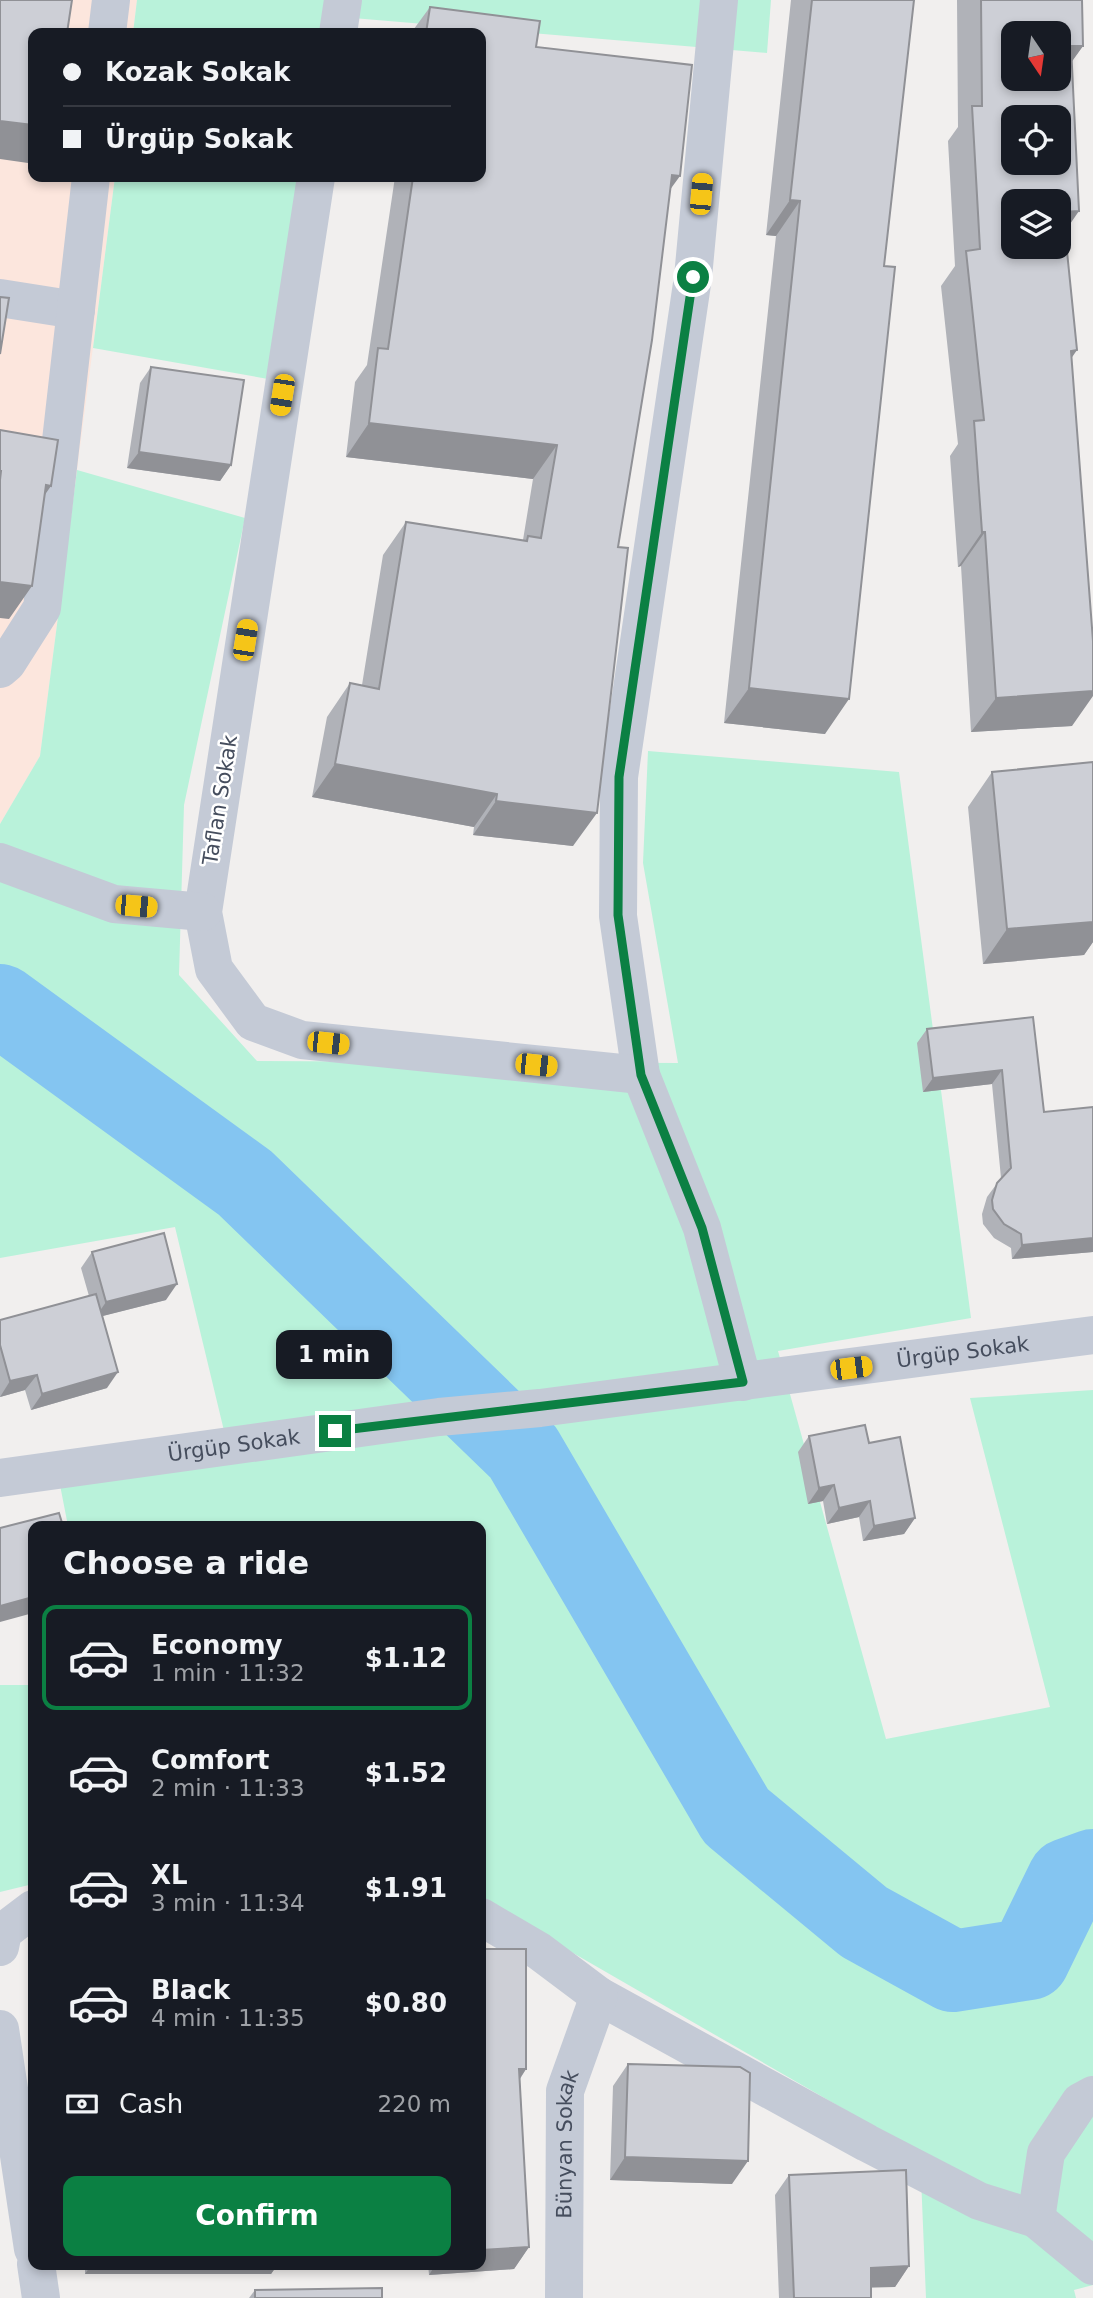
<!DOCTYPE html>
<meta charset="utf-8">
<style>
body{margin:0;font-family:"DejaVu Sans",sans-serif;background:#20242c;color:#f1f3f6;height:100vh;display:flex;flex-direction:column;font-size:26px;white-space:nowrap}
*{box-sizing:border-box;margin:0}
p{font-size:23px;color:#9ea1a6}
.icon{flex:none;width:38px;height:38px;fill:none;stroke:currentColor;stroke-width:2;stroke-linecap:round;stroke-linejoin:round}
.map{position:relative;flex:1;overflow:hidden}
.panel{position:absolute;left:28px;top:1521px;width:458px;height:749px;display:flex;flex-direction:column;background:#171b24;border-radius:14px;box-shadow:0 4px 10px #0003}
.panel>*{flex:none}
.hud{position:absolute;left:28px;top:28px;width:458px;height:154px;border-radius:14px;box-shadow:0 4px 10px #0003;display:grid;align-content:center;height:154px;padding:0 35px;background:#171b24}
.needle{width:46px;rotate:167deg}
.tools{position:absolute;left:1001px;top:21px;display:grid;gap:14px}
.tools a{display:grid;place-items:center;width:70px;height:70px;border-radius:14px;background:#171b24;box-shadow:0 4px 10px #0003;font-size:35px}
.end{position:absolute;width:32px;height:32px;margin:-16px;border:9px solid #0b8043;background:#fff;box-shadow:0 0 0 4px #fff}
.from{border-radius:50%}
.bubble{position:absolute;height:49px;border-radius:14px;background:#171b24;box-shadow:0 4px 10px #0003;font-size:23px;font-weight:600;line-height:49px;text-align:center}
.car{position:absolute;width:21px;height:42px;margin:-21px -10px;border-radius:9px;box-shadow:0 0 5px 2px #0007;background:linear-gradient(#f5c518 24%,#345 0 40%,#f5c518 0 76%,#345 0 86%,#f5c518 0)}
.hud b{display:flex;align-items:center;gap:24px;height:66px;font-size:26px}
.hud b+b{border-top:2px solid #363941}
.hud i{width:18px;height:18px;background:#f1f3f6}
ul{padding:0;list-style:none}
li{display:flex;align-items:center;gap:21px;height:105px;margin:0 14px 10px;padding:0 21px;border:4px solid transparent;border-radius:14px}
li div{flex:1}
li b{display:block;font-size:26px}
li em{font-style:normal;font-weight:600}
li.active{border-color:#0b8043}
li>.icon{width:63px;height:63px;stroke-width:1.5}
h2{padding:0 35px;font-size:32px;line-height:84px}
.pay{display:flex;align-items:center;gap:18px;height:77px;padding:0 35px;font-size:26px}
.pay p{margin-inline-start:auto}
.action{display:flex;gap:14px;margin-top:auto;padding:14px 35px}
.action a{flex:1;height:80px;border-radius:14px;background:#0b8043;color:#fff;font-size:28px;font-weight:600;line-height:80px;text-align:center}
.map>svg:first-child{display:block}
</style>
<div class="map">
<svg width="1093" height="2298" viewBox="0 0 1093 2298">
<rect width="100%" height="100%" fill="#f1efee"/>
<path fill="#fce6dd" d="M0,0H137L133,33H33V177H115L40,756L0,824Z"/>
<path fill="#b9f2da" d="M137,0H771L767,53L329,16L325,33H133Z
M115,177H302L268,379L93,348Z
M77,470L245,518L184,805L179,975L257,1061L678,1063L643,863L648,751L899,772L971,1318L778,1351L886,1739L1050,1707L970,1398L1093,1390V2285L1074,2290L1076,2298H926L920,2153L481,1900V1526H68L60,1485L232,1464L175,1227L0,1258V824L40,756Z
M0,1685H33V1884L0,1892Z"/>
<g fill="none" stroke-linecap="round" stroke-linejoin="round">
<path stroke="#84c5f1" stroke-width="82" d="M0,1005L245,1183L523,1452L736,1816L864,1922L953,1971L1029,1959L1068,1879L1093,1870"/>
<g stroke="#c4cad6" stroke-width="38">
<path d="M719,0L693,277L619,777L618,916L641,1075L702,1228L743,1382"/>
<path d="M107,33L111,0"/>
<path d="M338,33L343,0"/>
<path d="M316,177L203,912L214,969L253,1022L302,1040L641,1075"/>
<path d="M0,298L76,310"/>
<path d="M0,669L7,663L42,608L91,177"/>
<path d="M0,862L114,904L203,912"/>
<path id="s1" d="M0,1478L439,1417L540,1408L1093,1335"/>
<path d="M481,1917L539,1951L599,1996L867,2143L979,2201L1036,2219L1093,2266"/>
<path d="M0,1947L3,1932L33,1909"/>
<path d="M0,2029L33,2249"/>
<path d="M1036,2219L1046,2153L1080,2102L1093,2095"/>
<path d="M36,2264L41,2298"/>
<path id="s2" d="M564,2298L565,2091L599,1996"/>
</g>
</g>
<path fill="#b0b2b8" d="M791,0H914L884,266L825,734L724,723L776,236L766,235Z
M957,0H1082L1083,46L1071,62L1065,231L1072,358V726L971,732L961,566L958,567L950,456L958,444L941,286L955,266L948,141L958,127Z
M430,7L536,47L670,189L618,547L573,846L473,835L474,827L312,797L327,717L350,683L362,685L383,555L406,522L523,540L533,479L346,457L355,382L367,365L395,177H481V33H411Z
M151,367L231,465L220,481L127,468L140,383Z
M1093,762V942L1084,955L983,964L968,807L992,772Z
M1033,1017L1044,1112L1093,1252L1012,1259L1011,1248L994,1238L983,1224L982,1214L987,1197L1001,1178L992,1084L923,1092L917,1043L927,1029Z
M92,1252L166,1300L102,1316L107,1388L31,1410L25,1390L0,1397V1320L89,1296L81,1268Z
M809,1436L869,1443L915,1518L904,1534L863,1541L859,1517L827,1524L823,1501L808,1504L798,1452Z
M481,1949L526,2069L520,2079L529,2247L514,2269L429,2275L428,2264H481Z
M628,2064L732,2184L610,2180L613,2086Z
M789,2175L909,2266L895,2287H871V2298H779L775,2195Z
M85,2264H278L271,2274H85Z
M255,2290L382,2298H249Z"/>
<path fill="#909196" d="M1071,46H1083L1058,81Z
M0,121L33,125V156L28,163L0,159Z
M672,175L680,176L656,209Z
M790,200L800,201L776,236L766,235Z
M1079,211L1059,240L1063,212Z
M1077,350L1053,385L1071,351Z
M369,423L557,445L533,479L346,457Z
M139,452L231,465L220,481L127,468Z
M46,485L51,486L28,519Z
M982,532H985L961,566L958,567Z
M0,582L32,586L9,619L0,618Z
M749,688L849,699L825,734L724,723Z
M1093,691V696L1072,726L971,732L996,698Z
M335,764L497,794L474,827L312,797Z
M496,801L597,813L573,846L473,835Z
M1093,922V942L1084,955L983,964L1007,929Z
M1002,1070L992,1084L923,1092L933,1078Z
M1093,1238V1252L1012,1259L1022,1245Z
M177,1284L166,1300L95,1318L106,1302Z
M118,1372L107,1388L31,1410L42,1394Z
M37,1375L25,1390L0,1397L10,1381Z
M834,1485L823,1501L808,1504L819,1488Z
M870,1501L859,1517L827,1524L839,1508Z
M915,1518L904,1534L863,1541L874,1526Z
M33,1597V1613L0,1622V1606Z
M519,2069H526L511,2092Z
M625,2157L748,2161L732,2184L610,2180Z
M529,2247L514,2269L429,2275L436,2264H481V2250Z
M92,2264H278L271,2274H85Z
M909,2266L895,2287L856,2288L871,2268Z"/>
<path fill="#cdcfd6" stroke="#909196" stroke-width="2" fill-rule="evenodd" d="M0,0H72L67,33H33V125L0,121Z
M812,0H914L884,266L895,267L849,699L749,688L800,201L790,200Z
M981,0H1082L1083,46H1071L1079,211L1063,212L1077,350L1071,351L1093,641V691L996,698L985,532H982L974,421L984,420L966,251L980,249L972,106H982ZM1013,33H1059V79H1013ZM1013,117H1059V163H1013ZM1013,201H1059V247H1013Z
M430,7L540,21L536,47L692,65L680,176L672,175L652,340L618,547L628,548L597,813L496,801L497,794L335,764L350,683L379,689L406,522L527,541L528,536L541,538L557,445L369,423L378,348L388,349L413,177H481V33H426Z
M0,297L9,298L0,354Z
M151,367L244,380L231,465L139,452Z
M0,430L58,440L51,486L46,485L32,586L0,582V480L1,471H0Z
M1093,762V922L1007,929L992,772Z
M1033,1017L1044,1112L1093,1107V1238L1022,1245L1021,1234L1004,1224L993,1209L992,1200L997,1183L1011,1168L1002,1070L933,1078L927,1029Z
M164,1233L177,1284L106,1302L92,1252Z
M96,1294L118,1372L42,1394L37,1375L10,1381L0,1345V1320Z
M865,1425L869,1443L900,1437L915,1518L874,1526L870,1501L839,1508L834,1485L819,1488L809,1436Z
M59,1513L63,1526H33V1597L0,1606V1528Z
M481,1949H526V2069H519L529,2247L481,2250Z
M628,2064L740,2067L750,2073L748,2161L625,2157Z
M906,2170L909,2266L871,2268V2298H794L789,2175Z
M382,2288V2298H255V2290Z"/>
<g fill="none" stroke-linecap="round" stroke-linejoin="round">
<path stroke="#0b8043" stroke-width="9" d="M335,1431L743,1382L702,1228L641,1075L618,915L619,777L693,277"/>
</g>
<g text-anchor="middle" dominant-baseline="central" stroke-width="5" stroke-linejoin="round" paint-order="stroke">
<g font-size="21" fill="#454d5d" stroke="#fff">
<text transform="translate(220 800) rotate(-81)">Taflan Sokak</text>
<text stroke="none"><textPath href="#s1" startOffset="971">Ürgüp Sokak</textPath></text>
<text stroke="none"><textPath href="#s1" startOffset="236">Ürgüp Sokak</textPath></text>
<text stroke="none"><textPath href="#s2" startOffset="154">Bünyan Sokak</textPath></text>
</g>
</g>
</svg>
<div class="tools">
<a><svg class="needle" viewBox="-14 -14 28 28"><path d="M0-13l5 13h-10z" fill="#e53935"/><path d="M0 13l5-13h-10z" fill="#9ea1a6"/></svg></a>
<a><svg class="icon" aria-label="locate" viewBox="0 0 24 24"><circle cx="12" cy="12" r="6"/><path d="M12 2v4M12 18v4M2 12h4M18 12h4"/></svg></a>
<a><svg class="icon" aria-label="layers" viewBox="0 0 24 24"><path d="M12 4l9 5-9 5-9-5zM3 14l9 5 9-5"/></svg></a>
</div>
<i class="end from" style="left:693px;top:277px"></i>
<i class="end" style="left:335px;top:1431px"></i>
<div class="bubble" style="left:276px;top:1330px;width:116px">1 min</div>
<i class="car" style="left:701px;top:194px;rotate:5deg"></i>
<i class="car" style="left:282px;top:395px;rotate:189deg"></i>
<i class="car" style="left:245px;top:640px;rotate:9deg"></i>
<i class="car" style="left:136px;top:906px;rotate:95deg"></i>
<i class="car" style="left:328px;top:1043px;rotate:96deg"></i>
<i class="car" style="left:536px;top:1065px;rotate:96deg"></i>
<i class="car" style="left:851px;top:1368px;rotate:83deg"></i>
<div class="hud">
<b><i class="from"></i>Kozak Sokak</b>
<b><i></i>Ürgüp Sokak</b>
</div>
<section class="panel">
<h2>Choose a ride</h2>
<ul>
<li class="active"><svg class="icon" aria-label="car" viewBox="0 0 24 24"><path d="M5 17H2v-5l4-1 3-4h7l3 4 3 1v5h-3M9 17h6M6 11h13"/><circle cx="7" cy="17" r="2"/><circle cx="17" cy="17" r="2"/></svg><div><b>Economy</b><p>1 min · 11:32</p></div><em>$1.12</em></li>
<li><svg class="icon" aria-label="car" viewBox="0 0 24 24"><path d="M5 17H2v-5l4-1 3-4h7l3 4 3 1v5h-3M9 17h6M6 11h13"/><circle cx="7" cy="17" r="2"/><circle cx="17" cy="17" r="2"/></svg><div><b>Comfort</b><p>2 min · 11:33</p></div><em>$1.52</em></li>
<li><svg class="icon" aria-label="car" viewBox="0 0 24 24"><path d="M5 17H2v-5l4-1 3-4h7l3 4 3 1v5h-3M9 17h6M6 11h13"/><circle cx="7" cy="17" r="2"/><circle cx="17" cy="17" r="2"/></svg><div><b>XL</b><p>3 min · 11:34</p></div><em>$1.91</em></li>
<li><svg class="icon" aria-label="car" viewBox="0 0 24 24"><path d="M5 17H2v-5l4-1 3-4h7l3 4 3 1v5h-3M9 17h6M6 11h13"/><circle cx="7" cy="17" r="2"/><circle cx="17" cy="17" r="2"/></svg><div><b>Black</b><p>4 min · 11:35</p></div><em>$0.80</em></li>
</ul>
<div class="pay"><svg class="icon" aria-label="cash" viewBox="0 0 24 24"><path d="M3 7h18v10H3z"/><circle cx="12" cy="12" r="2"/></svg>Cash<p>220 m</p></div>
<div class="action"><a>Confirm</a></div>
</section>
</div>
